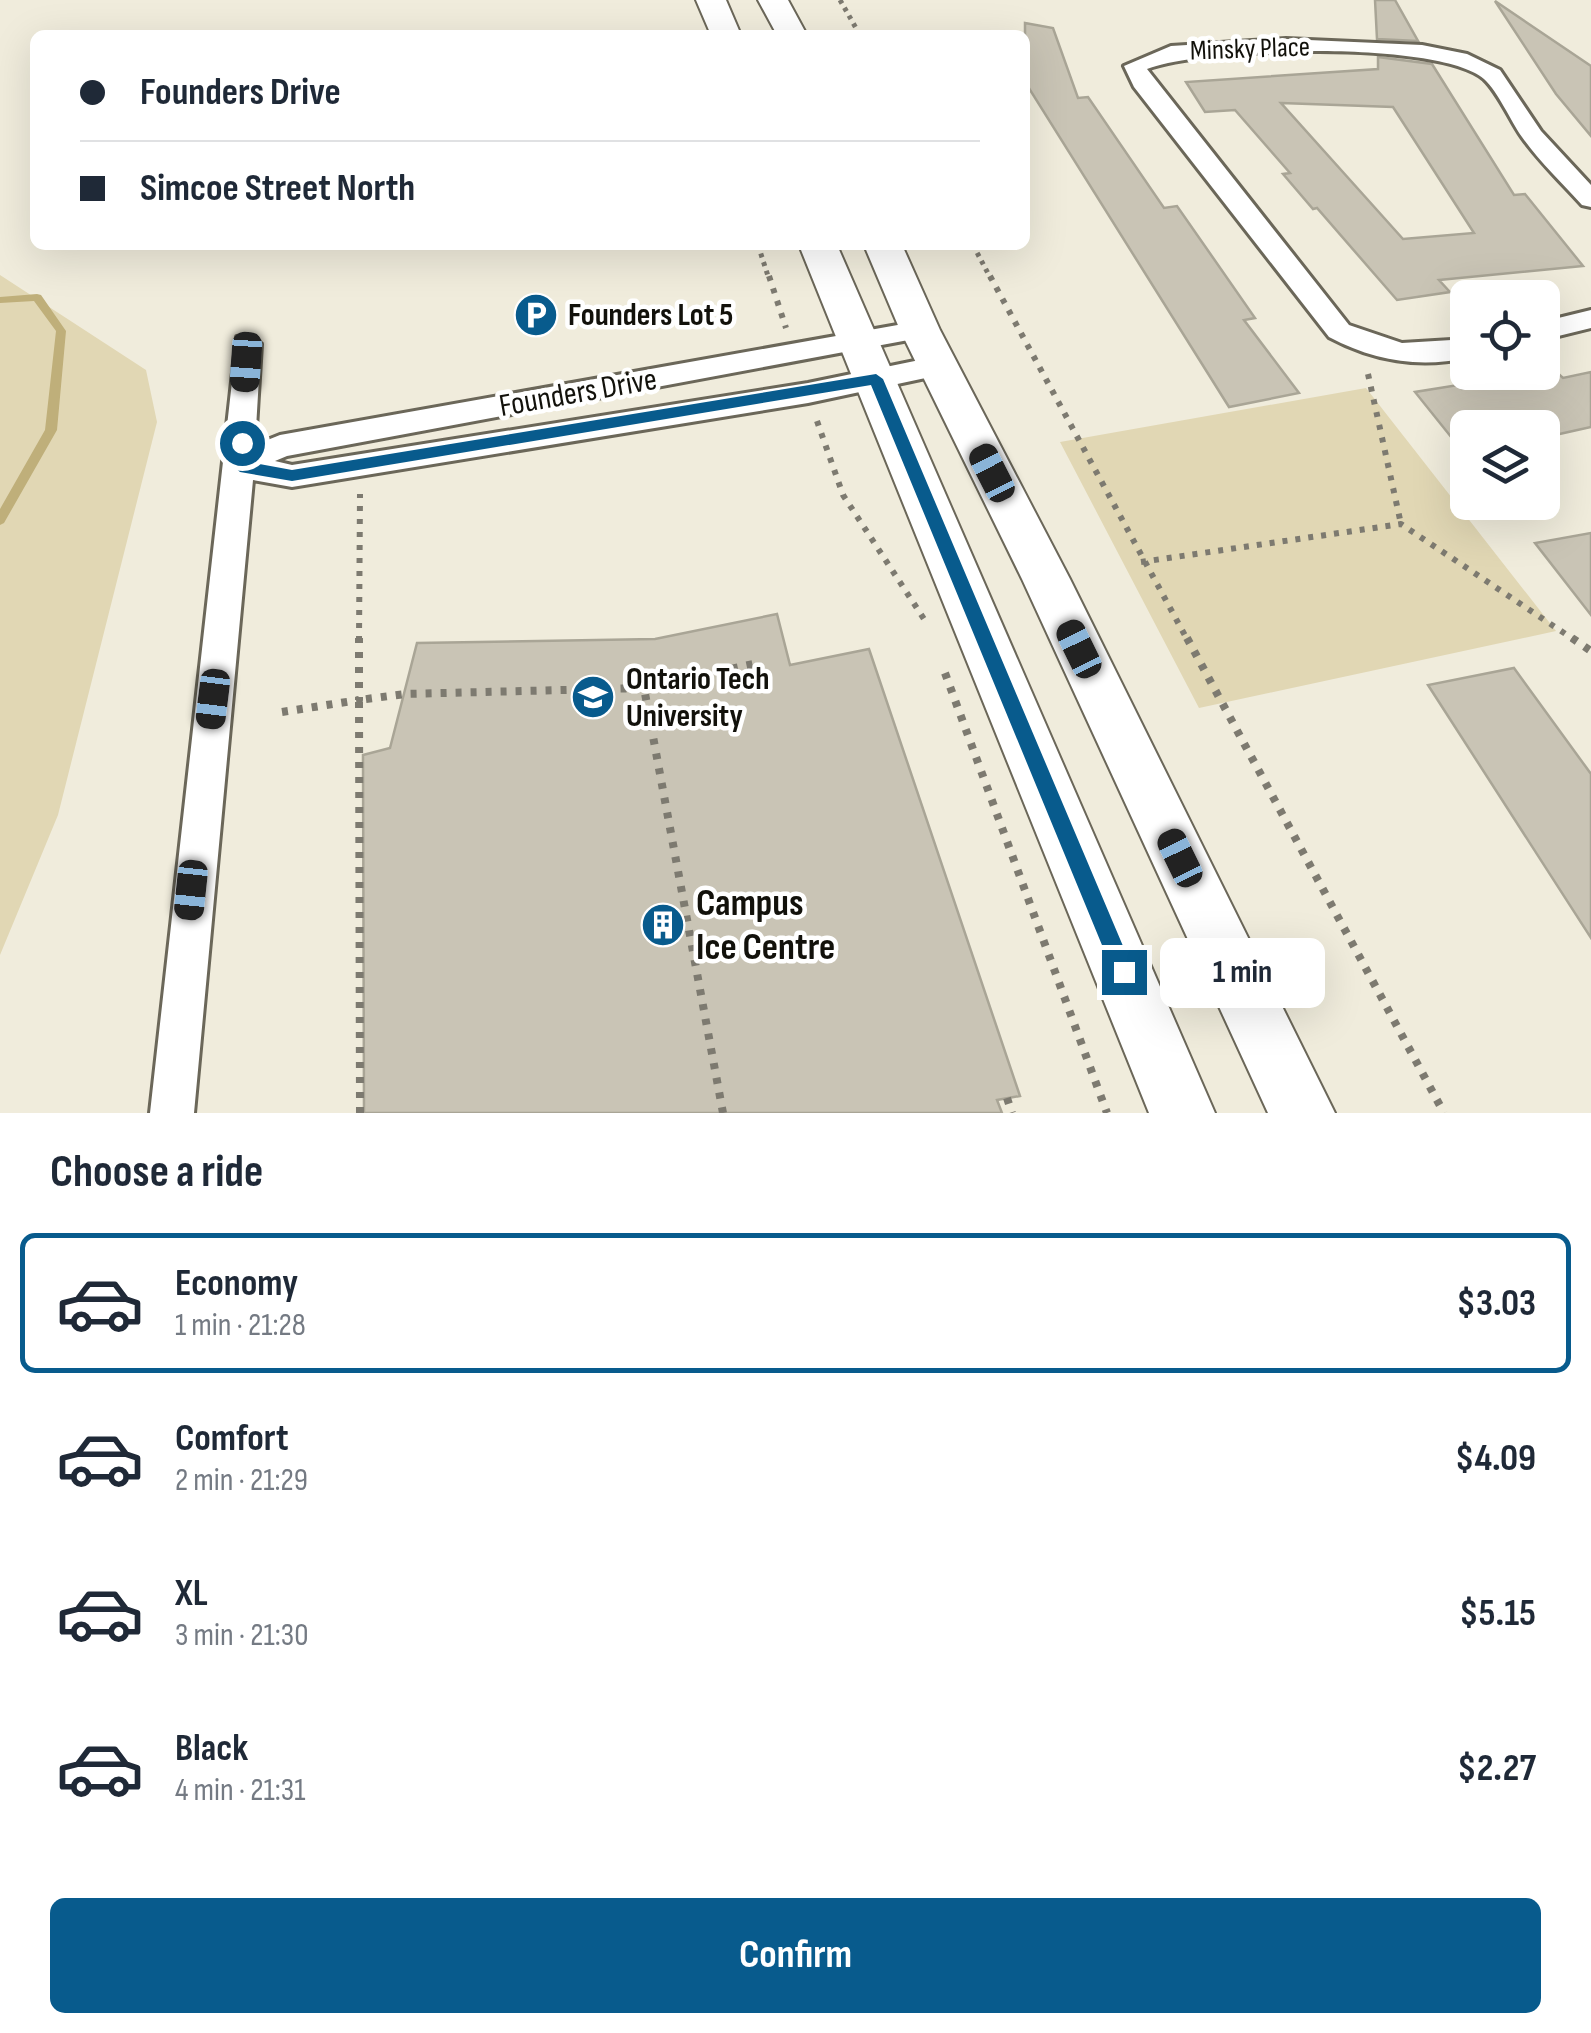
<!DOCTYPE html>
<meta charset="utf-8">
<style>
body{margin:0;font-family:"Sofia Sans Condensed",sans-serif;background:#f6f6f7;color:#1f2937;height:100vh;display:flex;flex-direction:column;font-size:38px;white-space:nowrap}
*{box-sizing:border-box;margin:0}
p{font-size:32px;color:#747a83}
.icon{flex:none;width:55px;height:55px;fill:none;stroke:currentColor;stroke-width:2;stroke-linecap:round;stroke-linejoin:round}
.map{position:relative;height:1113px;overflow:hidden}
.sheet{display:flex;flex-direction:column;background:#fff;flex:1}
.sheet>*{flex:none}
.guide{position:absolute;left:30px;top:30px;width:1000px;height:220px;border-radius:15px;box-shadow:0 10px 40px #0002;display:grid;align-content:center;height:220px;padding:0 50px;background:#fff}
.tools{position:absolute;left:1450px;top:280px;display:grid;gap:20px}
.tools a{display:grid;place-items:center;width:110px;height:110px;border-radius:15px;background:#fff;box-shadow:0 10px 40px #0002;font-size:50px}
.end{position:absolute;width:45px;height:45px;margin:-22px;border:12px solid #085b8d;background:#fff;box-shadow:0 0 0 5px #fff}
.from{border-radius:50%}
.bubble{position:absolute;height:70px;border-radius:15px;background:#fff;box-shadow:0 10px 40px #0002;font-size:32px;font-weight:700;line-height:70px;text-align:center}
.car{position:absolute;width:30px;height:60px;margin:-30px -15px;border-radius:12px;box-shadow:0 0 8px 2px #0007;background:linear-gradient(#222 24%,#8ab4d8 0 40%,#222 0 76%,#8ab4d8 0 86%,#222 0)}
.guide b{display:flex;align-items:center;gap:35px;height:95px;font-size:38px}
.guide b+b{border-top:2px solid #e0e1e3}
.guide i{width:25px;height:25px;background:#1f2937}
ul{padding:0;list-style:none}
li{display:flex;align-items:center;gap:30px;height:140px;margin:0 20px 15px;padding:0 30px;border:5px solid transparent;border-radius:15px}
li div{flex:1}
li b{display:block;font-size:38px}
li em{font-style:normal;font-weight:700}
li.current{border-color:#085b8d}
li>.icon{width:90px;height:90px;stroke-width:1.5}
h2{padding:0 50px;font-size:45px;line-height:120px}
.cta{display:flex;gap:20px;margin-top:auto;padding:20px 50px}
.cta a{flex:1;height:115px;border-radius:15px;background:#085b8d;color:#fff;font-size:40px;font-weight:700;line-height:115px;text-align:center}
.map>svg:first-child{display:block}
</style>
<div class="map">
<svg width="1591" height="1113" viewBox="0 0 1591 1113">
<rect width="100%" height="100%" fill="#f0ecdc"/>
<path fill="#e1d7b4" d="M0,275L146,370L157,422L58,815L0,955Z
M1366,388L1556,631L1199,708L1060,442Z"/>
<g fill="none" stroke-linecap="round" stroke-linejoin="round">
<path fill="#bfaf7a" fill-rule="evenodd" d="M37,294L41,295L66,331L57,430L4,523L0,525V509L45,430L56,331L34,301L0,303V297Z"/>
</g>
<path fill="#c9c4b5" stroke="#a9a596" stroke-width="2.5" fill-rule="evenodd" d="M1375,0H1395L1418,41L1377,39Z
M1495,1L1591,66V136L1556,94Z
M1025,23L1053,28L1078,98L1088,97L1164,208L1177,206L1255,318L1244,320L1299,393L1229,407L1025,82Z
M1378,57L1432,64L1514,195L1525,194L1583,266L1439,280L1450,292L1397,300L1317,208L1313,209L1283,174L1290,173L1235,110L1205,112L1186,82L1378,69ZM1281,103L1393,107L1474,233L1403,239Z
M1553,369L1563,378L1591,372V427L1546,437L1542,428H1468V458L1415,392L1458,385L1462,389Z
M1591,533V615L1535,543Z
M777,614L790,665L869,649L1020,1096L997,1100L1002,1113H364L363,755L390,748L417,643L655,639Z
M1514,668L1591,774V938L1428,685Z"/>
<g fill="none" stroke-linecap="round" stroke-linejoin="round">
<g stroke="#6b6759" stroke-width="6">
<path id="street" d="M1286,39L1422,45L1467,54L1500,70L1541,131L1591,185V207L1582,205C1562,183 1539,161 1522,137C1510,120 1499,93 1484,79C1438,40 1203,47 1147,69L1349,325L1402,343L1468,339V358C1418,368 1374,361 1329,337L1134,87L1124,66L1171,46Z
M1591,310V328L1542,340V322Z
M920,321L934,330L930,336L287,456L275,461L292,465L808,383L939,356L949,359L953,366L949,373L808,403L292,487L253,480L194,1113H150L237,337L247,335L261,344L255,445L280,435Z"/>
</g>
<g stroke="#6b6759" stroke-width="4">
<path id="secondary" d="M696,0H726L741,35H711Z
M758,0H788L807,35H777Z
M799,245H837L1215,1113H1149Z
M864,245H902L940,330L1070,579L1335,1113H1268L1022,579L900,330Z"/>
</g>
<path stroke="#7d7a70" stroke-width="5" stroke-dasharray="4 5" stroke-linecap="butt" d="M840,0L860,35
M758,245L769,279
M973,245L991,279"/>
<path stroke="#7d7a70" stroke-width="6" stroke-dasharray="5 8" stroke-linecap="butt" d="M769,276L786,328
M990,276L1188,641
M1368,374L1401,524
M817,421L843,495L924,619
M1141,562L1401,524L1576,641
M359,641L360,494"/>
<path stroke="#7d7a70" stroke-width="8" stroke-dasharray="6 9" stroke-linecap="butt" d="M1187,638L1444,1113
M1572,638L1591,651
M945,673L1107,1113
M644,688L758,663
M282,712L359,700V638
M1007,1098L1012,1113
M360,1113L359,700L405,694L644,688L723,1113"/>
<use href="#street" fill="#fff" fill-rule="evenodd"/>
<use href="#secondary" fill="#fff" fill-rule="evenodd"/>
</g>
<path fill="#085b8d" d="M876,374L883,379L1134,972L1124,982L1116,979L871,385L292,481L240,472L233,466L234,443L242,438L249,443L248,462L292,470Z"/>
<defs>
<g id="parking-disc" transform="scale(2.25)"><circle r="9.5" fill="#085b8d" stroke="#fff"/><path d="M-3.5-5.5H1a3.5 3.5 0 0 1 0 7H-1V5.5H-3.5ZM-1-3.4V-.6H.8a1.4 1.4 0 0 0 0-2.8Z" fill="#fff"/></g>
<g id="university-disc" transform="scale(2.25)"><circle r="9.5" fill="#085b8d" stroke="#fff"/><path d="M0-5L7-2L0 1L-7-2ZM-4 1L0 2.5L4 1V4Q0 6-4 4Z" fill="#fff"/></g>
<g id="building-disc" transform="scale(2.25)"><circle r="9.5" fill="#085b8d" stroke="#fff"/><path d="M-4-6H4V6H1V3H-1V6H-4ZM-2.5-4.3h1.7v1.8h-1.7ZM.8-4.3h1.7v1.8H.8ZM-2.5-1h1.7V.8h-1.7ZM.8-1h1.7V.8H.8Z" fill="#fff"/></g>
</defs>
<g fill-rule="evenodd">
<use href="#parking-disc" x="536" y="315"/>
<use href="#university-disc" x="593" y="697"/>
<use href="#building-disc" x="663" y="925"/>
</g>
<g text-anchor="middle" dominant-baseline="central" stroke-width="9" stroke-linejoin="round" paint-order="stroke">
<g font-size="28" fill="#12110b" stroke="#fff">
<text transform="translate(1250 49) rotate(-2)">Minsky Place</text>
</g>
<g font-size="32" font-weight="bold" fill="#12110b" stroke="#fff" text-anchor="start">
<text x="568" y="315">Founders Lot 5</text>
<text x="626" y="679">Ontario Tech<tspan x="626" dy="37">University</tspan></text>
</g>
<g font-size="32" fill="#12110b" stroke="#fff">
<text transform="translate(578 393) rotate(-10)">Founders Drive</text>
</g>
<g font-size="38" font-weight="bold" fill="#12110b" stroke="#fff" text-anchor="start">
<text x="696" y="903">Campus<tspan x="696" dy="44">Ice Centre</tspan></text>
</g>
</g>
</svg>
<div class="tools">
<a><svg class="icon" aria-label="locate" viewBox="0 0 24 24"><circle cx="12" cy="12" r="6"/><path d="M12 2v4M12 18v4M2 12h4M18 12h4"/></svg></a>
<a><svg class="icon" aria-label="layers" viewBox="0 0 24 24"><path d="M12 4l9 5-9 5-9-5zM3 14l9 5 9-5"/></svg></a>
</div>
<i class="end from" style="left:242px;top:443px"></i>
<i class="end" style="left:1124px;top:972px"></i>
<div class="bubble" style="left:1160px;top:938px;width:165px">1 min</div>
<i class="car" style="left:246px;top:362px;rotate:184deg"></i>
<i class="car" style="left:992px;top:473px;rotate:333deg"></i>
<i class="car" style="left:1079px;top:649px;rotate:334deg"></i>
<i class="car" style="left:213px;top:699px;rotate:187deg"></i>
<i class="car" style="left:1180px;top:858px;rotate:334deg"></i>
<i class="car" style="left:191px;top:890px;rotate:186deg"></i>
<div class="guide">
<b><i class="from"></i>Founders Drive</b>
<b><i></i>Simcoe Street North</b>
</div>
</div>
<section class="sheet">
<h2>Choose a ride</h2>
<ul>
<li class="current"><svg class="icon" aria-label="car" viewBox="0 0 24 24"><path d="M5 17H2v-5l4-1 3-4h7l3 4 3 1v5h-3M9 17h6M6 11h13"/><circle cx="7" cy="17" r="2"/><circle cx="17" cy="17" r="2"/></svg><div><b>Economy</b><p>1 min · 21:28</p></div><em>$3.03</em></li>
<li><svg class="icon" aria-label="car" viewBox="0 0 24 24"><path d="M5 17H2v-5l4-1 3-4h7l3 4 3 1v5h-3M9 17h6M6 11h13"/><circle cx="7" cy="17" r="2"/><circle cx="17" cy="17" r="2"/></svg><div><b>Comfort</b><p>2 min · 21:29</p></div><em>$4.09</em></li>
<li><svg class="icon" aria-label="car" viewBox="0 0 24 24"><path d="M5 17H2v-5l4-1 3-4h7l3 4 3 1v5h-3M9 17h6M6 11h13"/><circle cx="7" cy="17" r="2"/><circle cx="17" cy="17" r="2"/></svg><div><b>XL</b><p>3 min · 21:30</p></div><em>$5.15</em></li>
<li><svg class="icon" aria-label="car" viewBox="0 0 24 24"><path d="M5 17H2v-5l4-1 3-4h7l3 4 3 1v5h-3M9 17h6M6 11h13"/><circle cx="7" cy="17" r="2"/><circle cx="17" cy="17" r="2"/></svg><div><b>Black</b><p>4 min · 21:31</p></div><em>$2.27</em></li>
</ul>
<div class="cta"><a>Confirm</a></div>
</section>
